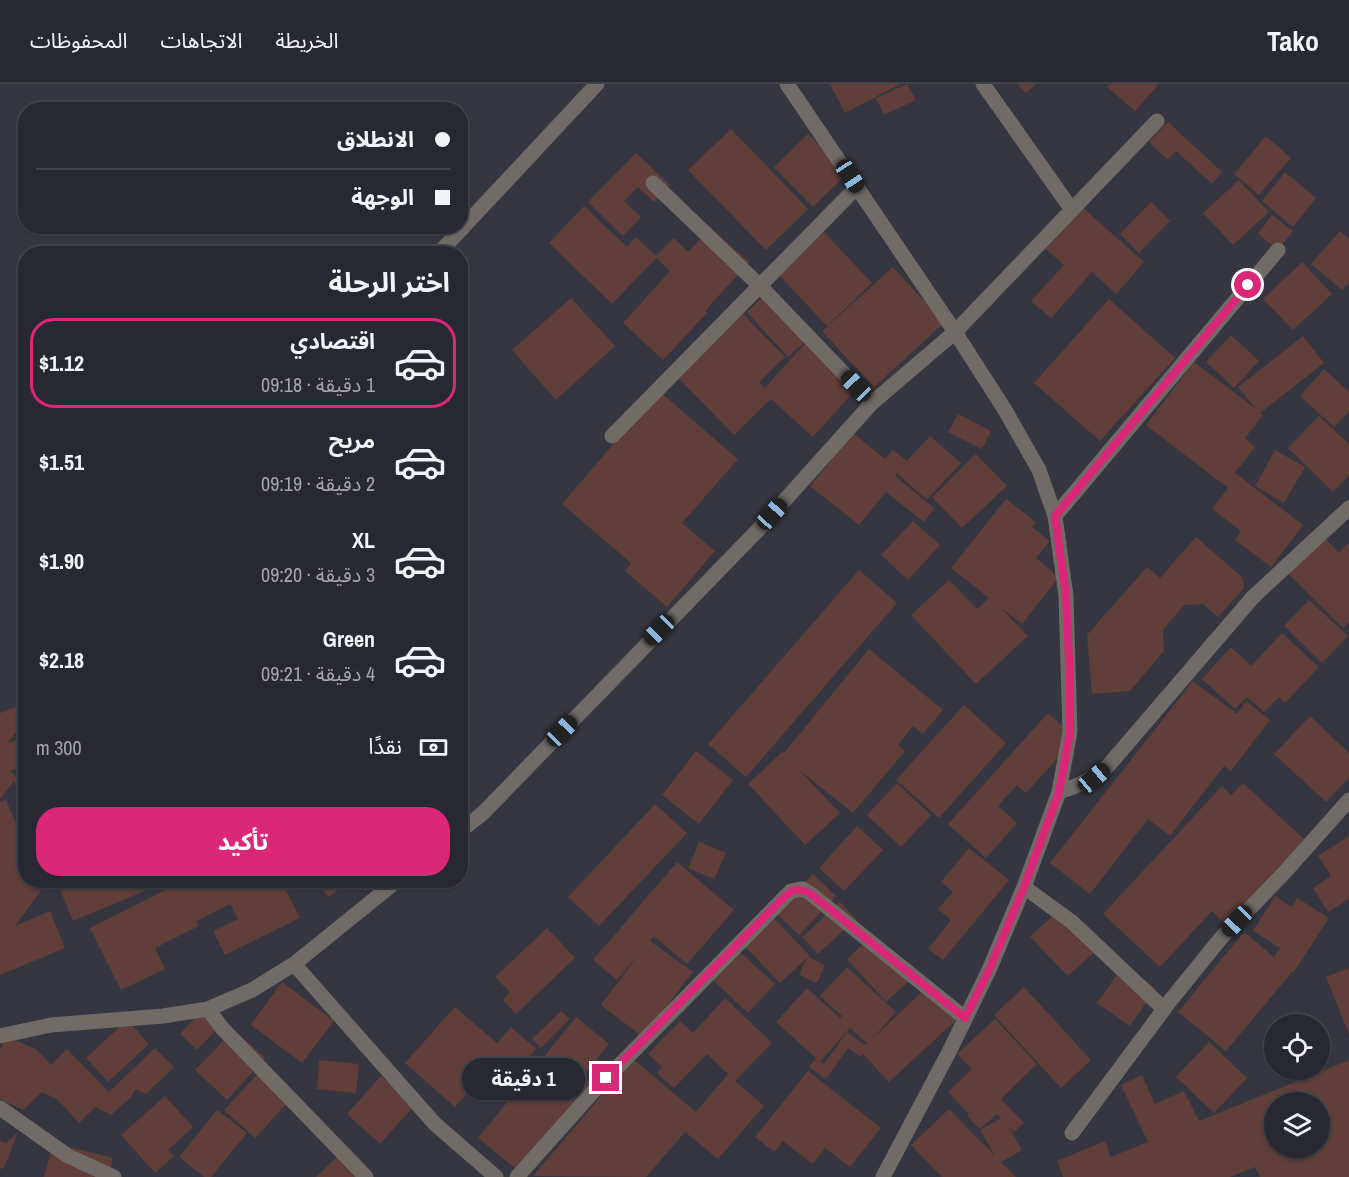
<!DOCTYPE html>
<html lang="ar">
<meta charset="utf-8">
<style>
body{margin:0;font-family:"Archivo Narrow","Noto Sans Arabic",sans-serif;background:#303039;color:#f1f3f6;direction:rtl;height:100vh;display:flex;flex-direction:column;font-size:22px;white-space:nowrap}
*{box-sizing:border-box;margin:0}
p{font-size:20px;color:#a5a6ab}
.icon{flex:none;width:33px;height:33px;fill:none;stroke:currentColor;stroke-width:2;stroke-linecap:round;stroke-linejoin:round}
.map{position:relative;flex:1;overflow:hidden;direction:ltr}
.panel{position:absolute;left:18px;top:162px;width:450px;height:642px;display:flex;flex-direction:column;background:#282831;border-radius:24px;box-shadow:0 2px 4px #0004,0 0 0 2px #44444d;direction:rtl}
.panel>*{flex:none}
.banner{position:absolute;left:18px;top:18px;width:450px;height:132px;border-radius:24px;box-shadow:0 2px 4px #0004,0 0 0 2px #44444d;direction:rtl;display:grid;align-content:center;height:132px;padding:0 18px;background:#282831}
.fabs{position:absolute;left:1264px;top:930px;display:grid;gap:12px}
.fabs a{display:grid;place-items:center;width:66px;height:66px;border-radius:50%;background:#282831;box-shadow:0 2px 4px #0004,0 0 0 2px #44444d;font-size:30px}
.end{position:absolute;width:27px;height:27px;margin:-14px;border:8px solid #db2777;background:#fff;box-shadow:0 0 0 3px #fff}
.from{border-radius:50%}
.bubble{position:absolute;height:42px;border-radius:21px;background:#282831;box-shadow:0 2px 4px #0004,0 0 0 2px #44444d;font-size:20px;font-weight:700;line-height:42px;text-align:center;direction:rtl}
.car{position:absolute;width:18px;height:36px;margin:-18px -9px;border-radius:8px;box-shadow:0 0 4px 2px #0007;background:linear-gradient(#222 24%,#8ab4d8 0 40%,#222 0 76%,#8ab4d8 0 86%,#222 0)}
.banner b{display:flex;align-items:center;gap:21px;height:57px;font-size:22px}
.banner b+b{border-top:2px solid #44444d}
.banner i{width:15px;height:15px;background:#f1f3f6}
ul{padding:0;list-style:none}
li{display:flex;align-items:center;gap:18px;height:90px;margin:0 12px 9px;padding:0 6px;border:3px solid transparent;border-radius:24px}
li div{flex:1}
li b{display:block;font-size:22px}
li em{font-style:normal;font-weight:700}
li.selected{border-color:#db2777}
li>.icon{width:54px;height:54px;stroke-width:1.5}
h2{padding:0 18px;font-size:27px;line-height:72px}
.pay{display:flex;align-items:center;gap:15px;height:66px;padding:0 18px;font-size:22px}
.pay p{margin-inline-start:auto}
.primary-button{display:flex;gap:12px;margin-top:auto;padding:12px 18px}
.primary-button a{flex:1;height:69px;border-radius:24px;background:#db2777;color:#fff;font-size:24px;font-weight:700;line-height:69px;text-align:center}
header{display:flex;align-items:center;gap:36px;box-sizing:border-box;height:84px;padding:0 30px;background:#282831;border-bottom:2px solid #44444d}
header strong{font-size:28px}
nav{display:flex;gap:33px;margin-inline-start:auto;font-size:21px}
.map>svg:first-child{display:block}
</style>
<header>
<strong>Tako</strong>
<nav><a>الخريطة</a><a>الاتجاهات</a><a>المحفوظات</a></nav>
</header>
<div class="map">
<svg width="1349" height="1093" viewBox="0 0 1349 1093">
<rect width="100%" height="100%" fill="#363641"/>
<path fill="#603e39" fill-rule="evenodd" d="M830,0H900L845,29Z
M907,0L916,16L884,31L876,14Z
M1017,0H1036L1026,9Z
M1110,0H1159L1135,27L1107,3Z
M1168,38L1222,88L1212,100L1176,67L1168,76L1149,58Z
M731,45L808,125L766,166L688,86Z
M808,50L847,90L813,123L774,83Z
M1266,52L1291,74L1259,111L1234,90Z
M636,69L670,101L654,118L638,103L624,117L641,133L623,152L588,118Z
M1285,88L1316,114L1293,143L1262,117Z
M1239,96L1269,128L1233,161L1203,129Z
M1151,118L1170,137L1139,169L1120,150Z
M584,122L627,163L636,153L656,172L674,154L688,168L711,144L749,178L705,227L707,229L663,276L623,239L670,187L656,174L612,220L549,159Z
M1082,123L1144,178L1116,210L1092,188L1051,234L1031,217L1064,181L1045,164Z
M1272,131L1293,147L1278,166L1258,150Z
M1340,147L1349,155V198L1342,206L1311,180Z
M824,148L872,199L827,242L778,190Z
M1302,178L1332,210L1293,246L1263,215Z
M893,183L944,239L874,303L822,247Z
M770,206L812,251L788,273L747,228Z
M571,214L615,262L556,316L512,266Z
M1109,215L1175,274L1100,357L1034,299Z
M743,230L785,273L759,298L765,304L809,255L860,301L813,353L771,315L734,351L677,293Z
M1231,251L1259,277L1234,304L1206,278Z
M1303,252L1324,279L1260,329L1263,331L1245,354L1255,363L1235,389L1303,441L1271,483L1235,456L1241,447L1212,425L1228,404L1146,341L1194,278L1256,325L1238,303Z
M1324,285L1349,308V327L1334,343L1300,312Z
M659,307L738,375L682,439L715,467L667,523L625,487L631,479L562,420Z
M958,330L991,347L982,365L948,348Z
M1319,332L1349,360V391L1333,408L1288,364Z
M853,349L885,375L893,366L907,377L930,352L961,379L927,416L897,389L895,392L934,424L924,438L886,408L859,441L810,402Z
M1275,366L1305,383L1284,419L1255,402Z
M976,370L1007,402L962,444L932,413Z
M1006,415L1036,438L1032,443L1050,457L1036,474L1059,493L1022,540L1001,524L1028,552L976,600L911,531L949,496L977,525L989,514L951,484Z
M913,437L940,461L908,496L881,471Z
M1196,453L1243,494L1244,504L1218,533L1203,520L1184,521L1163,546L1164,567L1130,607L1092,610L1087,551L1147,483L1160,494Z
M1324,453L1339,469L1347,460L1349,461V538L1343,544L1288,489Z
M859,486L897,519L746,693L708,660Z
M1309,516L1348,552L1322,579L1284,542Z
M1282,549L1319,583L1285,619L1279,613L1264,628L1247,613L1235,625L1202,595L1231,563L1251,582Z
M869,565L943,626L923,650L913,642L898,661L905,667L853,729L799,686L840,729L805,761L748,700L782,668L784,669Z
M1193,597L1237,630L1246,617L1270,636L1231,687L1224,682L1170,752L1148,735L1090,810L1050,779Z
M26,619V635L7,660L26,652V681L10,687L16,692L25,687V724L14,697L0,715V629Z
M964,621L1006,659L939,734L896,696Z
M1048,629L1076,654L1026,709L1017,701L998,722L1017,739L986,774L948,740Z
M1310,632L1349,669V694L1326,718L1274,670Z
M696,667L733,696L699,740L662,711Z
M897,699L931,731L901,763L867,731Z
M1243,699L1305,756L1226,841L1212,827L1160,883L1103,830L1222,702L1231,711Z
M6,716L26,763V796H40L43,804L15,842L50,827L65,864L0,891V718Z
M655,720L687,749L599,842L568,813Z
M857,742L883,766L844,807L819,784Z
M1349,752V815L1328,828L1313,804L1331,792L1318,772Z
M699,758L726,769L714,795L688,784Z
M969,764L1009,796L943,876L928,865L951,836L938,825L953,808L941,798Z
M677,778L734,826L687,880L654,852L650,857L693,888L643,953L601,921L638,871L617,896L593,876Z
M813,790L836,812L799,851L776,829Z
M56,796H157L159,801L73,837Z
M185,796H281L300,834L225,871L213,847L238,835L230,820L197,837L199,842L155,864L165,885L121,906L90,844Z
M316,796H343L346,801L328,813Z
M1275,812L1292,823L1297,814L1329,834L1294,888H1292L1226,967L1178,928L1244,848L1274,873L1280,864L1253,847Z
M840,818L856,835L818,870L802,853Z
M1062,823L1100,863L1068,892L1030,853Z
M773,833L810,872L808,873L825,881L817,899L799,891L807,874L780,899L743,860Z
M547,844L575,874L516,930L503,916L510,908L495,893Z
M870,854L913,893L886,918L847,875Z
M740,868L775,900L748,929L713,896Z
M1123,882L1156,904L1130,942L1097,919Z
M847,883L896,928L872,955L926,904L956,936L889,998L863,970L861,973L848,964L826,995L809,983L816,974L776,938L807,904L840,934L842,932L820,912ZM850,944L867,959L865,961L847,948L824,980L820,978Z
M1349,884V950L1326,893Z
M282,898L334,937L302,979L251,941Z
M1024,903L1091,976L1061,1004L994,931Z
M725,914L772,959L735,997L764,1022L718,1075L685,1048L646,1093L533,1092L633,975L696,1028L728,990L707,970L674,1004L657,989L662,983L648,970L680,937L693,949Z
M455,923L497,959L511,943L536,965L501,1005L484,990L455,1023L405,979Z
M561,927L570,935L541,964L532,955Z
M201,928L218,944L197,966L180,950Z
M576,933L609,960L582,993L591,1001L520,1088L478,1054Z
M995,935L1037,980L1001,1015L1024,1039L1014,1048L1009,1043L1022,1066L1001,1078L1016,1093H942L911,1061L949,1025L995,1072L980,1046L1001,1034L997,1030L980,1045L967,1032L969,1030L948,1008L972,985L957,970Z
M127,936L149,960L108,998L86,974Z
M234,946L265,974L227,1016L195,986Z
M7,952L37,966L51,981L67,965L109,1008L155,964L174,983L146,1010L135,1005L132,1012L111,1031L95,1023L79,1039L57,1015L42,1008L23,1026L0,1015V966Z
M1209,958L1247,994L1214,1029L1176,993Z
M319,976L359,980L356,1009L317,1005Z
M1349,976V1093H1260L1255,1083L1230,1093H1063L1057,1077L1105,1057L1111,1073L1148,1058L1121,1001L1142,991L1155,1020L1184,1007L1199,1037ZM1275,1018H1320V1064H1275Z
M261,986L292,1014L255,1054L224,1026Z
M808,987L881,1044L850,1083L825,1064L813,1080L783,1057L774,1068L755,1053Z
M381,992L414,1022L380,1060L347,1030Z
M165,1012L193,1043L168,1066L174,1072L155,1089L121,1051Z
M217,1026L247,1049L211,1093H204L179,1073Z
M18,1048L4,1084L0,1085V1057L6,1059Z
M53,1059L113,1074L108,1093H44Z
M345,1065L371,1093H316Z"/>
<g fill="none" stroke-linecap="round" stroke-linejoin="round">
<path stroke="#706b67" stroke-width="15" d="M787,0L955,248L1005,326L1039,386L1055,432L1066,512L1070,648L1059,708L1024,803L989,886L949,968L883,1093
M983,0L1072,126
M653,99L761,203L872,319
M438,170L597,0
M612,352L857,103
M1055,432L1278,166
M1059,708C1079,702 1093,695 1108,682L1253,513L1349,424
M460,747L482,730L758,446L872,319L955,248L1157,37
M398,796L294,880L435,1040L496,1093
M1024,803L1072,838L1164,925
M208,925L222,944L366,1093
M0,952L51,941L163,932L208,925L252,906L294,880
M0,1024L68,1072L114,1093
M1072,1049L1170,917L1221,854L1285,788L1349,716
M517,1093L591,1010L791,807L803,805L811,810L965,934"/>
</g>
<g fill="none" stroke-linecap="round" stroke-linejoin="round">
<path stroke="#db2777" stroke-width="8" d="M606,994L777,820C789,809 794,800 811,810L965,934L989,886L1024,803L1059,708L1070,648L1069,577L1066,512L1055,432L1248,201"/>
</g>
</svg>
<div class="fabs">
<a><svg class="icon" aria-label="locate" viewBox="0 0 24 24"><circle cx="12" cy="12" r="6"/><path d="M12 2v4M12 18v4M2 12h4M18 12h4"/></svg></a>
<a><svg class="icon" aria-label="layers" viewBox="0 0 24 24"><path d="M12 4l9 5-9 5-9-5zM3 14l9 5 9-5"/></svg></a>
</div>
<i class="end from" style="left:1248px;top:201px"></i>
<i class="end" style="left:606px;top:994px"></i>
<div class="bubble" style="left:462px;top:974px;width:123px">1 دقيقة</div>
<i class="car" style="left:850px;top:92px;rotate:147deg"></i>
<i class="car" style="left:856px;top:302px;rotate:316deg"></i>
<i class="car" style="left:772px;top:430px;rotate:42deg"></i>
<i class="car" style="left:659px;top:546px;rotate:225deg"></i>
<i class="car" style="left:562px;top:647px;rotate:44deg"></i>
<i class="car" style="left:1094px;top:694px;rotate:50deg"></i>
<i class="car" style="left:1237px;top:837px;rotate:224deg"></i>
<div class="banner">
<b><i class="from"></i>الانطلاق</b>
<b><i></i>الوجهة</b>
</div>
<section class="panel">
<h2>اختر الرحلة</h2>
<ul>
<li class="selected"><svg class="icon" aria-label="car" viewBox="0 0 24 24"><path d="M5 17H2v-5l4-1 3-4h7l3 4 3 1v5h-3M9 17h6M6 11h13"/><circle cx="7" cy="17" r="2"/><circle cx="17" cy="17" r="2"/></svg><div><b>اقتصادي</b><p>1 دقيقة · 09:18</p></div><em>$1.12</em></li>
<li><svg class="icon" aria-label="car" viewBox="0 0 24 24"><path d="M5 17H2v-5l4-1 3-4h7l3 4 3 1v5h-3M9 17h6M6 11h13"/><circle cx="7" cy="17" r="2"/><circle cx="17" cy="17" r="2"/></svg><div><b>مريح</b><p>2 دقيقة · 09:19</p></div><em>$1.51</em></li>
<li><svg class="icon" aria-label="car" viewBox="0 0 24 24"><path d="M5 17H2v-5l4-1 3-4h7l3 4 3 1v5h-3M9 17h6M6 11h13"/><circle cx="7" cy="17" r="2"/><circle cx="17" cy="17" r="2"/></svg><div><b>XL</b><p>3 دقيقة · 09:20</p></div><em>$1.90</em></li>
<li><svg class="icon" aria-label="car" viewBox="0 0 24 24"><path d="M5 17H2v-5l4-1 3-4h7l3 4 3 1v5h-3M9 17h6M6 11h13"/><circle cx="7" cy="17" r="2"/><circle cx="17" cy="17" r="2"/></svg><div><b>Green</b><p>4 دقيقة · 09:21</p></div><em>$2.18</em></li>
</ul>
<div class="pay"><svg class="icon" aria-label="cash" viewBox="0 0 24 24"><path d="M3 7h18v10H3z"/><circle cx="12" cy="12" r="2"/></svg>نقدًا<p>300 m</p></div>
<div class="primary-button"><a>تأكيد</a></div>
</section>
</div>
